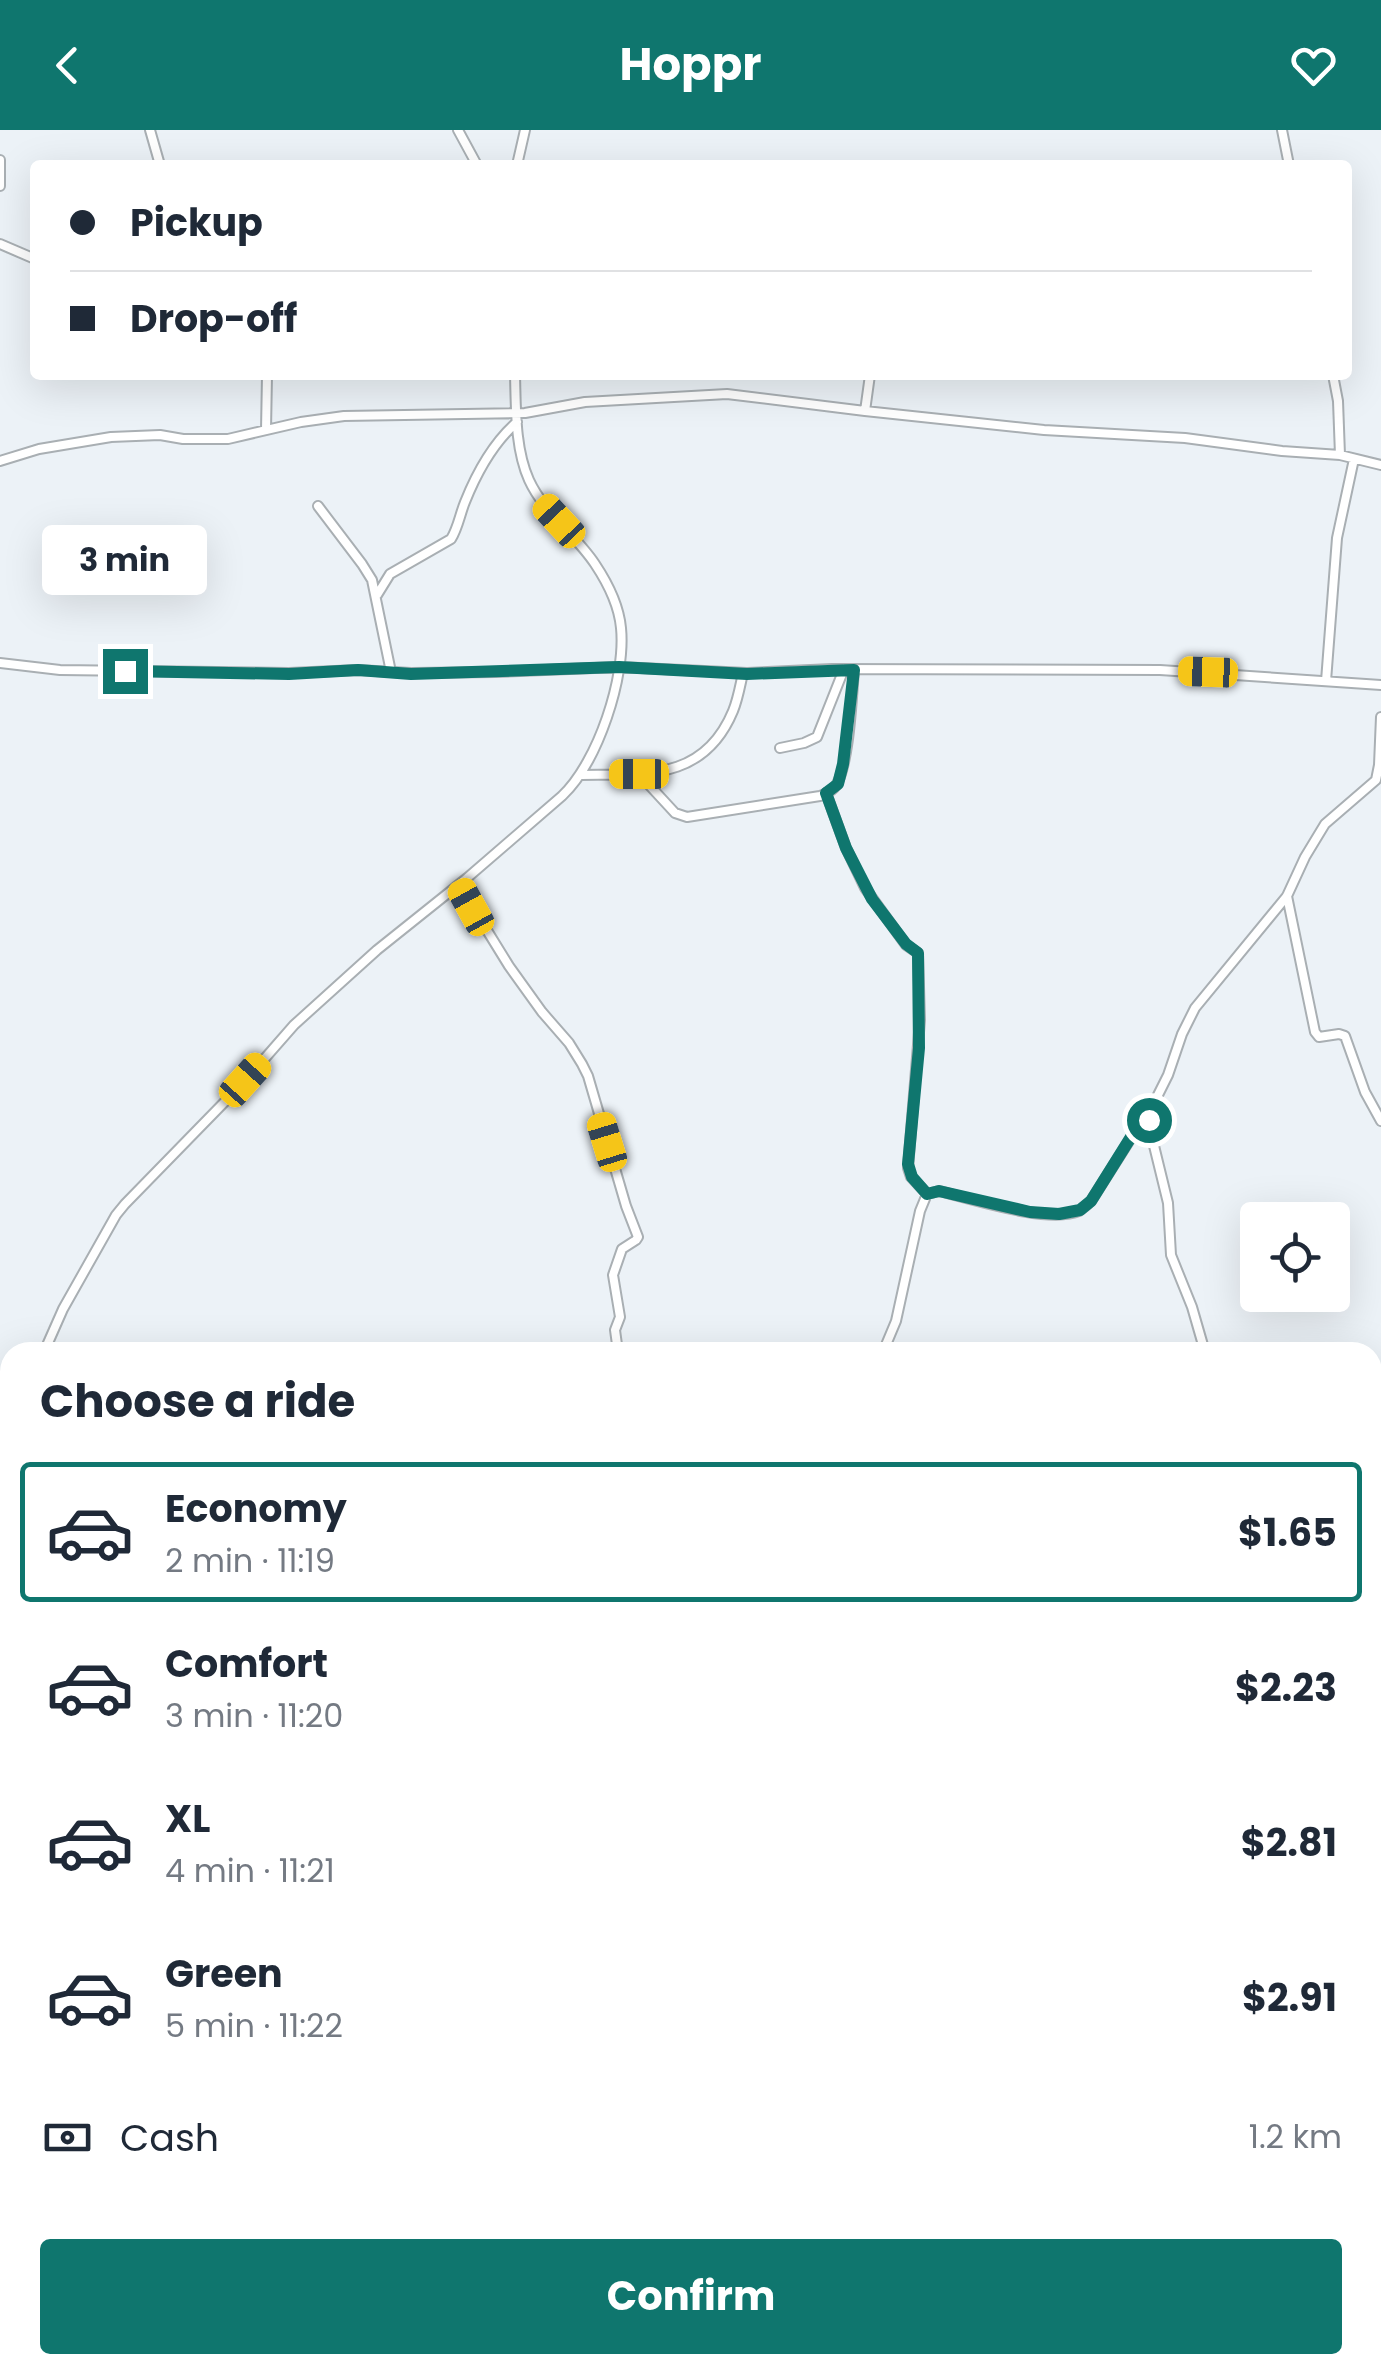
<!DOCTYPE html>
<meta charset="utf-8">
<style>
body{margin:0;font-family:Poppins,sans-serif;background:#f2f2f3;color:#1f2937;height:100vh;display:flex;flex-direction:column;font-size:38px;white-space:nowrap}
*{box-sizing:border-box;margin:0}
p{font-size:32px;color:#747a83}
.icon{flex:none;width:55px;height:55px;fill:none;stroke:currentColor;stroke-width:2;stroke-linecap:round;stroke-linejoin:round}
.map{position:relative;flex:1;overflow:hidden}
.sheet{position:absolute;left:0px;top:1212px;width:1382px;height:1032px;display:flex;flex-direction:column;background:#fff;border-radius:30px 30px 0 0;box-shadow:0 10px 40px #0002}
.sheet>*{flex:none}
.hud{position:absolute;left:30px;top:30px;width:1322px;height:220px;border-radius:10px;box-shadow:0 10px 40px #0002;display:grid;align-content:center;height:220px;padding:0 40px;background:#fff}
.controls{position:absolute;left:1240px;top:1072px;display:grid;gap:20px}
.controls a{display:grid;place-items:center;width:110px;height:110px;border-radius:10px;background:#fff;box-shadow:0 10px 40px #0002;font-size:50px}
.end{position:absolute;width:45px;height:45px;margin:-22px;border:12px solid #0f766e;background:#fff;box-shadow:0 0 0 5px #fff}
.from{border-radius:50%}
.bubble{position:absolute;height:70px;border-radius:10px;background:#fff;box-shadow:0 10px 40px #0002;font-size:32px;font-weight:700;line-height:70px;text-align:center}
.car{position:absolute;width:30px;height:60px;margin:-30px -15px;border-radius:12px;box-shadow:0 0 8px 2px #0007;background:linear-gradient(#f5c518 24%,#345 0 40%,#f5c518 0 76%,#345 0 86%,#f5c518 0)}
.hud b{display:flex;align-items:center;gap:35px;height:95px;font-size:38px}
.hud b+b{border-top:2px solid #e0e1e3}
.hud i{width:25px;height:25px;background:#1f2937}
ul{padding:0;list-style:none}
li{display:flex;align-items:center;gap:30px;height:140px;margin:0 20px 15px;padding:0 20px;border:5px solid transparent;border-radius:10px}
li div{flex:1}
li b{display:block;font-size:38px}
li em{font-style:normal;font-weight:700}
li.active{border-color:#0f766e}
li>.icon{width:90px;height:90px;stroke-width:1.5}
h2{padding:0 40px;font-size:45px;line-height:120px}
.pay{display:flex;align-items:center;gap:25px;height:110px;padding:0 40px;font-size:38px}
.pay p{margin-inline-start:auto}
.primary-button{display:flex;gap:20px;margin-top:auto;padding:20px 40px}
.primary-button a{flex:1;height:115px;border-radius:10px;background:#0f766e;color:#fff;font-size:40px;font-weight:700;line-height:115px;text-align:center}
header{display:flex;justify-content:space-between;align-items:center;height:130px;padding:0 40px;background:#0f766e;color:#fff;font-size:45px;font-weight:700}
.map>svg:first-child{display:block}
</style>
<header><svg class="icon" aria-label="back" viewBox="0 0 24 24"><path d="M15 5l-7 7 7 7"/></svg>Hoppr<svg class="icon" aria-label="heart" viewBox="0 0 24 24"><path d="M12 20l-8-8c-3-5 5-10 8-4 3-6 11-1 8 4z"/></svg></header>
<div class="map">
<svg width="1381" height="2244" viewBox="0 0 1381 2244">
<rect width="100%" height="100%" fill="#ecf2f7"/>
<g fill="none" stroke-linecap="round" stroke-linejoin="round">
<g stroke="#a9afb3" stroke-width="12">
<path id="minor" d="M150,0L160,35
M458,0L477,35
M1282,0L1289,35
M0,30V56
M517,35L525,0
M0,114L35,129
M1333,245L1338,271L1340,325
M865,281L870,245
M266,300L267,245
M0,331L39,319L111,307L160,305L183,309H228L301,292L344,286L525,283L585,272L727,264L865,281L1044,300L1185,308L1282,321L1340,325L1381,335
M318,376L362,434L372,450L391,542
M377,465L390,444L451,409C458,398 460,384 465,372C477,342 493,313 517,292
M0,533L60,540L289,543L358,540L411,543L496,542L619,537L747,543L832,539L1160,540L1381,555
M1326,551L1337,408L1354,329
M780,618L804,613L817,607L844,539
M639,644L675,683L687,687L820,666C825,664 831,661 834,658C849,642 852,564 854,540
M581,645C645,644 704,651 733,581C738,569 740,556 743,543
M826,663L846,718L865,758L906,815L918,823L920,890L908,1038L911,1047L927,1064
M459,755L509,836L542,882L569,913L582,934L588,946L626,1076L638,1107L636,1110L622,1119L613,1145L620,1187L615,1200L618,1222
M1287,766L1315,902L1319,907L1339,904L1345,906L1365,962L1381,991
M1146,983L1168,1073L1171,1125L1192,1177L1205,1222
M44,1222L63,1179L116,1085L125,1074L245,951L294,895L377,820L467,748L562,666C598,632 626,547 621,498C619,476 607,452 595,434C576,405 544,383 529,350C515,319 516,279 515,245
M883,1222L896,1191L920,1081L927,1064L939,1061C972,1069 1049,1094 1079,1081C1083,1078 1087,1075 1091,1071L1157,967L1168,945L1182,904L1195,878L1287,766L1305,727L1325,694L1376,650L1379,635L1381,587
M0,1346L10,1325
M3,1592L10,1619
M1372,1653L1381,1655
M1372,1826L1381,1823
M0,2188L10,2184
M121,2235L124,2244
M557,2235L562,2244
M388,2244L403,2235"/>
</g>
<use href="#minor" stroke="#fff" stroke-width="8"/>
</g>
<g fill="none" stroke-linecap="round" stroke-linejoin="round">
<path stroke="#0f766e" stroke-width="12" d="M125,541L289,544L358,540L411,544L619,537L747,544L854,540L843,634L838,654L826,663L846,718L872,769L906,814L918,823L919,918L908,1034L912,1047L927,1064L939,1061L1030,1082L1059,1084L1080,1080L1091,1071L1146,983L1149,990"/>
</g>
</svg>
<div class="controls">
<a><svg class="icon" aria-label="locate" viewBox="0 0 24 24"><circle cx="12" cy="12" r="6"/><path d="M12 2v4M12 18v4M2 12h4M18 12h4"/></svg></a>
</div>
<i class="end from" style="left:1149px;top:990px"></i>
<i class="end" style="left:125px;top:541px"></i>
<div class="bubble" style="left:42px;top:395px;width:165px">3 min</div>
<i class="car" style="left:559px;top:391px;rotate:317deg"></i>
<i class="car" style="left:1208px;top:542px;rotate:272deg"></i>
<i class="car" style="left:639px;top:644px;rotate:270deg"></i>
<i class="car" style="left:471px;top:777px;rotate:331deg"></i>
<i class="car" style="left:245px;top:950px;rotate:42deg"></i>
<i class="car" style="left:607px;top:1012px;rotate:343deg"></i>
<div class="hud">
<b><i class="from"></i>Pickup</b>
<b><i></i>Drop-off</b>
</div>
<section class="sheet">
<h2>Choose a ride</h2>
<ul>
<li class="active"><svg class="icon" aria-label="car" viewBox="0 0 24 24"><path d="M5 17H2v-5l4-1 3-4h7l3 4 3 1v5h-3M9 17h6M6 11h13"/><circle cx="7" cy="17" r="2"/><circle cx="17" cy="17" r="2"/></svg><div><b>Economy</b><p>2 min · 11:19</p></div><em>$1.65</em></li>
<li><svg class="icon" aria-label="car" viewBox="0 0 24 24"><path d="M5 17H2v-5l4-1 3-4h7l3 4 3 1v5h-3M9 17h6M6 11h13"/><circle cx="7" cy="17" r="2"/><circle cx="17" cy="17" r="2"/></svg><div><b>Comfort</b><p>3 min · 11:20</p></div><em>$2.23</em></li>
<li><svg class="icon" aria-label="car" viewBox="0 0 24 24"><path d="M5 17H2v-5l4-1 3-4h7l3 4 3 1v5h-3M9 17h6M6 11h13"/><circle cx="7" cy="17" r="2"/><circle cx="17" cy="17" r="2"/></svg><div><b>XL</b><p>4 min · 11:21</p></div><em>$2.81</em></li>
<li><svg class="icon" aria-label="car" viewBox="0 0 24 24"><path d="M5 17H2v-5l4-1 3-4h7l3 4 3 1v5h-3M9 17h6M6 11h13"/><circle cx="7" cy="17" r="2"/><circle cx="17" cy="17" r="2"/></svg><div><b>Green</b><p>5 min · 11:22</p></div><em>$2.91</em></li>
</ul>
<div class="pay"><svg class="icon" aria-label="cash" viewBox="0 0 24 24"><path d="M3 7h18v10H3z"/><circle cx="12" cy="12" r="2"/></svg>Cash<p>1.2 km</p></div>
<div class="primary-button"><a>Confirm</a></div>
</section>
</div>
